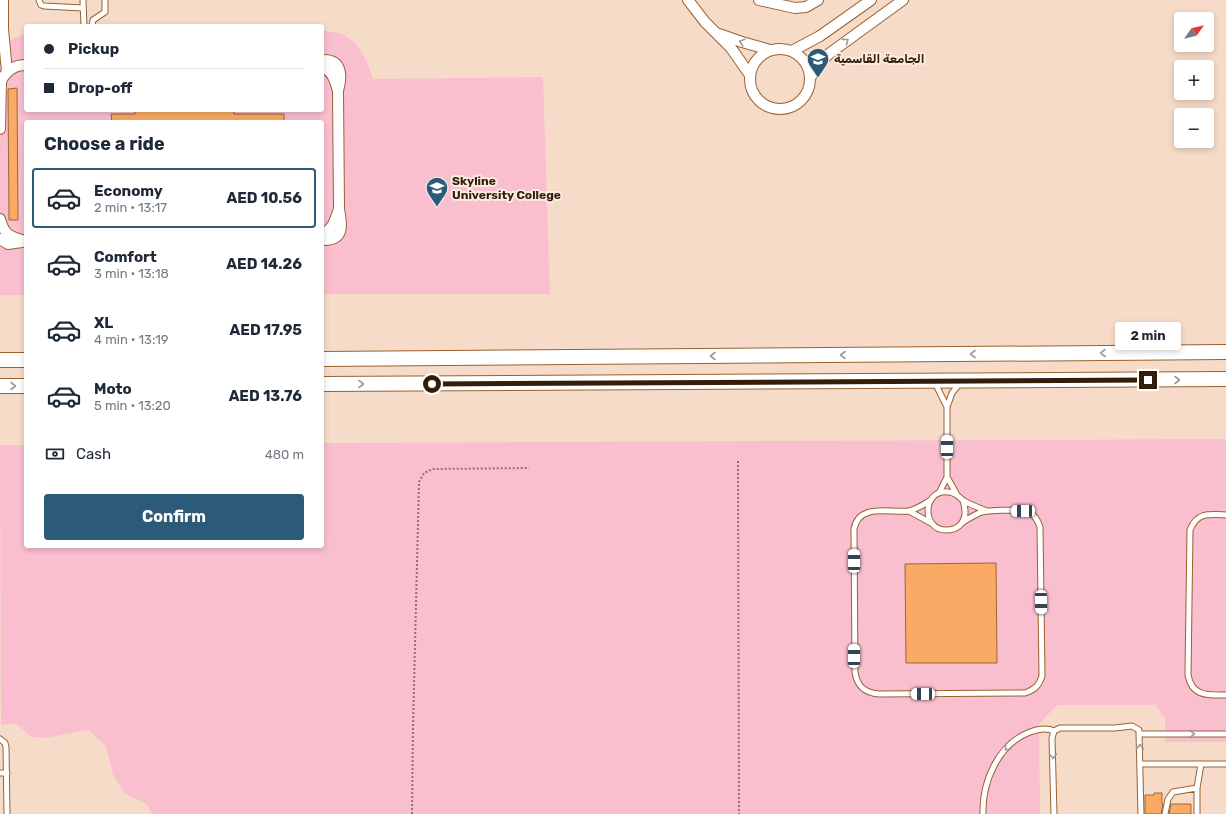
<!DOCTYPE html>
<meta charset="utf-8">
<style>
body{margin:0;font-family:Rubik,"Noto Naskh Arabic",sans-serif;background:#f6f6f7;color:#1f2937;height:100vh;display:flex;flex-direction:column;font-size:15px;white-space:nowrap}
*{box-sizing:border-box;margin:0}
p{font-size:13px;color:#747a83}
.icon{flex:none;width:22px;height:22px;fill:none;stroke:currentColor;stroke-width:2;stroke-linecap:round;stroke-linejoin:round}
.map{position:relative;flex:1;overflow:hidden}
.panel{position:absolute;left:24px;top:120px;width:300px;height:428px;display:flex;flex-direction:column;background:#fff;border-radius:4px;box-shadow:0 2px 6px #0003}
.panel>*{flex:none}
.banner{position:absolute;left:24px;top:24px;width:300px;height:88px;border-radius:4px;box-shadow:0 2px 6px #0003;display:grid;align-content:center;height:88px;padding:0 20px;background:#fff}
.needle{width:26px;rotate:56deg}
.tools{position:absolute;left:1174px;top:12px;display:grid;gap:8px}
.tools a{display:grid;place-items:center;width:40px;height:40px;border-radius:4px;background:#fff;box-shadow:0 2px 6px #0003;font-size:20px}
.end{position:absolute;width:18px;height:18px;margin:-9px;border:5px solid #351d08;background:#fff;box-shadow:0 0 0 2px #fff}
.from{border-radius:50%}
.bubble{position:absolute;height:28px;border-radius:4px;background:#fff;box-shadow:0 2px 6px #0003;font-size:13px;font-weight:700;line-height:28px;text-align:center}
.car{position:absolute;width:12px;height:24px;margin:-12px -6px;border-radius:5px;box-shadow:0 0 3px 1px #0007;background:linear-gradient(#fff 24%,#345 0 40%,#fff 0 76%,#345 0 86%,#fff 0)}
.banner b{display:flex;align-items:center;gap:14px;height:38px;font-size:15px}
.banner b+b{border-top:1px solid #e0e1e3}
.banner i{width:10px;height:10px;background:#1f2937}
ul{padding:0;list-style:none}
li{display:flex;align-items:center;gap:12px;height:60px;margin:0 8px 6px;padding:0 12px;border:2px solid transparent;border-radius:4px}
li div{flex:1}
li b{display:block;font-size:15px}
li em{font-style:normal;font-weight:700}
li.on{border-color:#2c5a79}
li>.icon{width:36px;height:36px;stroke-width:1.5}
h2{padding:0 20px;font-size:18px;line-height:48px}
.pay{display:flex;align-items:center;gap:10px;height:44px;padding:0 20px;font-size:15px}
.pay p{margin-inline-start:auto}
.button{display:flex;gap:8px;margin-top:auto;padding:8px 20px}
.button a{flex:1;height:46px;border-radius:4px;background:#2c5a79;color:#fff;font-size:16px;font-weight:700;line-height:46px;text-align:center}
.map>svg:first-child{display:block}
</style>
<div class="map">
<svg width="1226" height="814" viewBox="0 0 1226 814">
<rect width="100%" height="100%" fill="#f6dcc8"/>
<path fill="#f9bfcf" d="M322,30C328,32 335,32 341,34C360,42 367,60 373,79L543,77L550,294H322V122H26V295H0V44L26,34V110H322Z
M1226,439V742H1165V718L1155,705H1057L1039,724L1040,814H152L147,804L125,794L113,775L106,746L88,730L45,738L32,737L16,724L1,725L0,445H26V546H322V443Z"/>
<path fill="#faaa65" stroke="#9f6633" d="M17,88L18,220H9L8,89Z
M135,110H234V114H284V122H112L111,114H135Z
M996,563L997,663H906L905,564Z
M1154,793H1162V804H1163L1161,814H1145V795H1154Z
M1171,804H1191V814H1169Z"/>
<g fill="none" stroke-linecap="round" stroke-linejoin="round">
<g stroke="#9a612e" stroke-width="7">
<path id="lane" d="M39,0L41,5L44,6L83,8
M83,0L84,26
M92,26L93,20L105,12V0
M935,383L947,407
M947,477L956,493
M939,493L947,477V407L952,393L960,383
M931,500C924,504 916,510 908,511C889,513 859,503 854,529L855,672C857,686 864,693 879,694L1025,693C1034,690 1039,686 1042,676L1040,527C1038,521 1035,515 1029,512C1021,509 987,510 979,513C973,516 967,519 962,523
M963,501C966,510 967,519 959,526C955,529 951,530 947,530C921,531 922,489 948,492C956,492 958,497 964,501C971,505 979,508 987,511
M909,511L931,523
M1226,515C1209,514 1197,512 1190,530L1188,675C1192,697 1208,695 1226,695
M1139,734H1226
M0,739L5,743L6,747L7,814
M1140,764H1226
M0,773H7
M983,814C982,782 998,744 1030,732C1038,729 1046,727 1054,731
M1054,814L1052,738L1054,731L1060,728H1115L1132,726L1139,730V734L1141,814
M1165,814L1168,799L1173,792L1197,788
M1197,814V788L1201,764"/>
</g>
<g stroke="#9a612e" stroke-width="12">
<path id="street" d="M3,0V29L7,72
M688,0L705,22L731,48L750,75
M759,0L795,8L806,7L818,0
M719,34L742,42L770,50
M750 79a30 30 0 1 1 60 0a30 30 0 1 1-60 0Z
M792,51L820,36L871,0
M322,60C343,59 342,77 338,91
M322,67C333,71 335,81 338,91L339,209C342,225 345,241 322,240
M810,78L821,61L830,53L903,0
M0,129L1,81C6,71 14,65 26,65
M0,219C4,235 10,237 26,241
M322,234C333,230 335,220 339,209
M0,239L8,244L22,242"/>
</g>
<g stroke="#9a612e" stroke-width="16">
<path id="secondary" d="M322,359L1226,352
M0,360H26
M322,384L1226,379
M0,386H26"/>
</g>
<path stroke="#8e7561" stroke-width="2" stroke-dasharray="2 2" stroke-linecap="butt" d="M738,461L739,814
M412,814L413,727L419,482L424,473L433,469L529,468"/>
<use href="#lane" stroke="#fff" stroke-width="5"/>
<use href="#street" stroke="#fff" stroke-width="10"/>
<use href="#secondary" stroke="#fff" stroke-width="14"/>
</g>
<defs><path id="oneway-chevron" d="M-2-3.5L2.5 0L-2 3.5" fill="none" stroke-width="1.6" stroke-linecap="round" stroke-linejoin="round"/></defs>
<g stroke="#a49990">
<use href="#oneway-chevron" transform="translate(846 41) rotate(-36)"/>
<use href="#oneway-chevron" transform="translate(742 42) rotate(-162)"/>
<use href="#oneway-chevron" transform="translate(1103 353) rotate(180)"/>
<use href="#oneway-chevron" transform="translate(973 354) rotate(180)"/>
<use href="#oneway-chevron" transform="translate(843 355) rotate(180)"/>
<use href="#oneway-chevron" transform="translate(713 356) rotate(180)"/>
<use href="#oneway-chevron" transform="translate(1177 380)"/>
<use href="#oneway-chevron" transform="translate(361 384)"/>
<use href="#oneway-chevron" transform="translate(13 386)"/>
<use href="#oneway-chevron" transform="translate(1192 734)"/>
<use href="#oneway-chevron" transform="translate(1140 747) rotate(-91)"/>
<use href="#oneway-chevron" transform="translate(1007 748) rotate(133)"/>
<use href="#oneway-chevron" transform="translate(1053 756) rotate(89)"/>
</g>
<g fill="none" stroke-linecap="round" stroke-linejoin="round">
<path stroke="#351d08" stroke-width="5" d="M432,384L1148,380"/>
</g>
<defs>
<g id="university-pin" transform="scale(1.15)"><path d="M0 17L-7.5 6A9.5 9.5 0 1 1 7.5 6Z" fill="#2c5a79" stroke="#f9ece2"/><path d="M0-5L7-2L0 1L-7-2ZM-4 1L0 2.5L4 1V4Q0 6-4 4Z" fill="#fff"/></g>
</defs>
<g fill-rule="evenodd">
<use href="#university-pin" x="818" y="59"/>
<use href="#university-pin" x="437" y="188"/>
</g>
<g text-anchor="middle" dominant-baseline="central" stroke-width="4" stroke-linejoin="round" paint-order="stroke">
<g font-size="12" font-weight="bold" fill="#351d08" stroke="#f9ece2" text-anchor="start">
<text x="834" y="59">الجامعة القاسمية</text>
<text x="452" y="181">Skyline<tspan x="452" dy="14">University College</tspan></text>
</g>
</g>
</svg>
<div class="tools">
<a><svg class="needle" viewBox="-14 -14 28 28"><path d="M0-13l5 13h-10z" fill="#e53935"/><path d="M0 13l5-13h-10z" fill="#747a83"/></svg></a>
<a>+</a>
<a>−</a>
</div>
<i class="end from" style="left:432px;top:384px"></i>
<i class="end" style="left:1148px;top:380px"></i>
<div class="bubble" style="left:1115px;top:322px;width:66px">2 min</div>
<i class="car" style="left:947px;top:447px;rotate:0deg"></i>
<i class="car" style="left:1023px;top:511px;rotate:270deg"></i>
<i class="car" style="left:854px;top:561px;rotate:0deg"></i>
<i class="car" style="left:1041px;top:602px;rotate:179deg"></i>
<i class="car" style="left:854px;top:656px;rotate:0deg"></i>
<i class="car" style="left:923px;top:694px;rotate:270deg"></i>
<div class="banner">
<b><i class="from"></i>Pickup</b>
<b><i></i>Drop-off</b>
</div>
<section class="panel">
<h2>Choose a ride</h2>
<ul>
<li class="on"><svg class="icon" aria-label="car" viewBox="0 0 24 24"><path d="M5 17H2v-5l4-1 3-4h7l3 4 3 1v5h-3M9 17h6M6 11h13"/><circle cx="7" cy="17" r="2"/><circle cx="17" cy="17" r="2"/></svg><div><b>Economy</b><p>2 min · 13:17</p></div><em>AED 10.56</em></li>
<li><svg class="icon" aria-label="car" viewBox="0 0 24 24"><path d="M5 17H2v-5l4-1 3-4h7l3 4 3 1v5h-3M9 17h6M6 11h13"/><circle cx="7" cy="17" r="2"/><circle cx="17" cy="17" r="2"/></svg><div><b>Comfort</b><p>3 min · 13:18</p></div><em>AED 14.26</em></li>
<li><svg class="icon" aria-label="car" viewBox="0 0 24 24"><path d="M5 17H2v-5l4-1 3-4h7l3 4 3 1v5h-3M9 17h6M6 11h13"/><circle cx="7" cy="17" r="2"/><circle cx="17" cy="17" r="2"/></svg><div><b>XL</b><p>4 min · 13:19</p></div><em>AED 17.95</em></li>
<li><svg class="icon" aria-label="car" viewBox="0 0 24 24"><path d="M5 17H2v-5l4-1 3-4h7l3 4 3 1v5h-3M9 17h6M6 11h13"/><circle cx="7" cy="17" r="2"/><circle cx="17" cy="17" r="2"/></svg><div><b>Moto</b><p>5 min · 13:20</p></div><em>AED 13.76</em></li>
</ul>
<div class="pay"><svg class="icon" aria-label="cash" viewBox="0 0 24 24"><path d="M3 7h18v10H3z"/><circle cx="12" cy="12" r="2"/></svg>Cash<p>480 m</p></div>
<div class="button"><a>Confirm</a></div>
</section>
</div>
